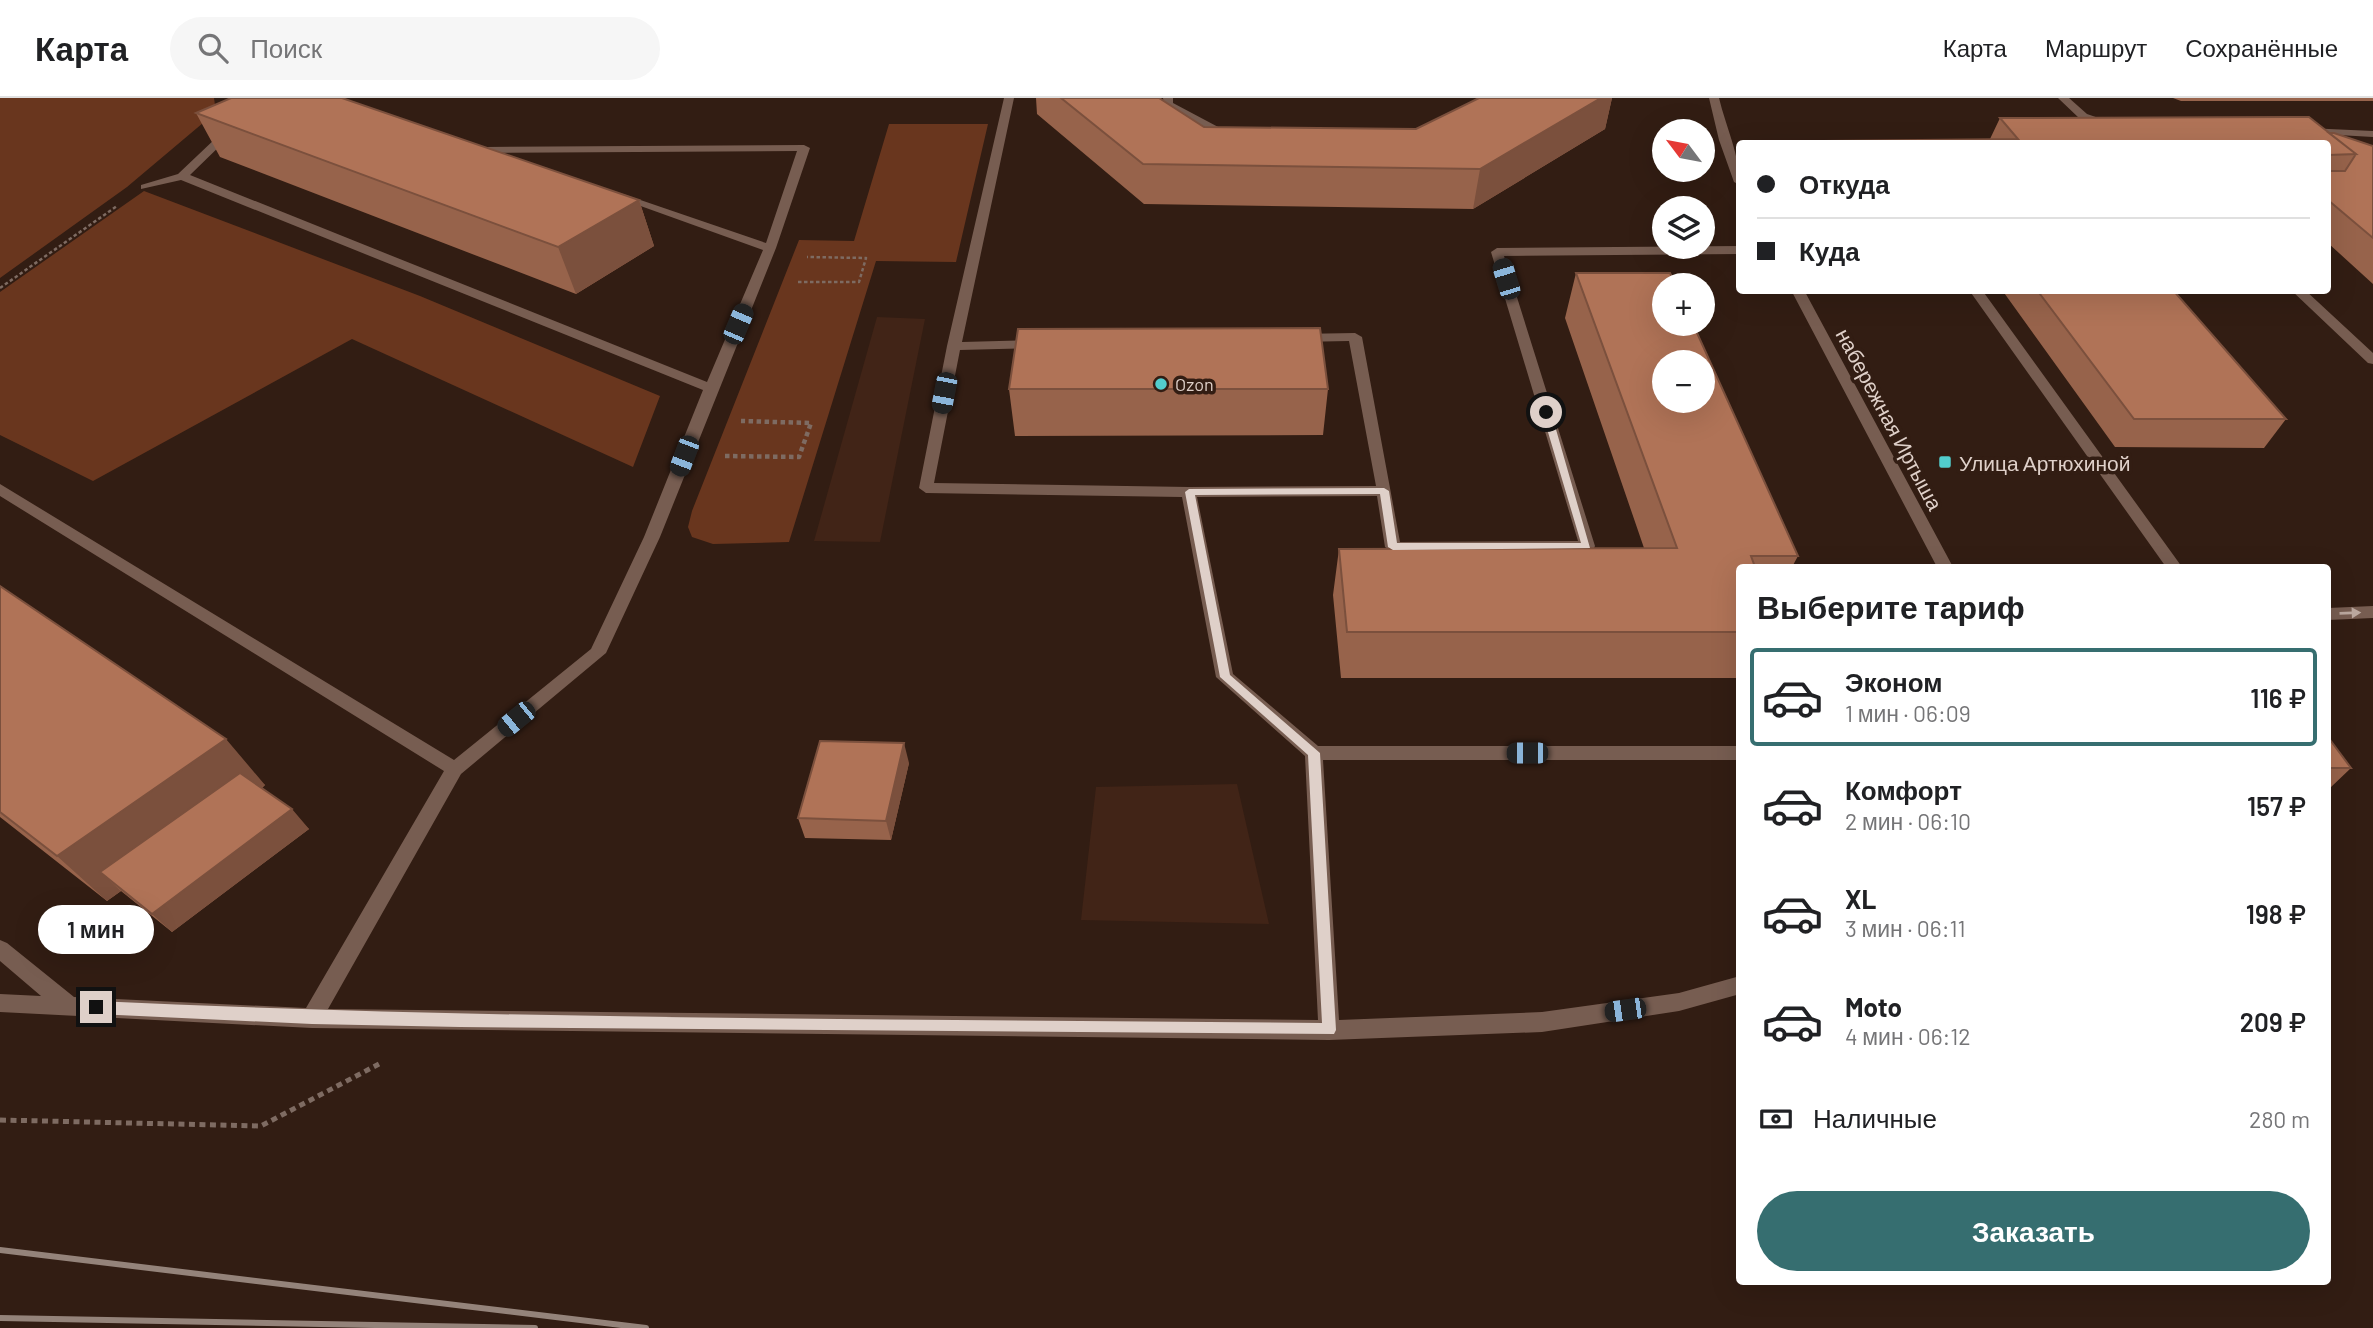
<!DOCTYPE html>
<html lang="ru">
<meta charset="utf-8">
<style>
body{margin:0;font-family:Barlow,sans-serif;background:#f6f6f6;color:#202124;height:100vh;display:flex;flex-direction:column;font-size:26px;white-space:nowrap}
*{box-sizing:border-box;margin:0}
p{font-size:23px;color:#757577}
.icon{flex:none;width:38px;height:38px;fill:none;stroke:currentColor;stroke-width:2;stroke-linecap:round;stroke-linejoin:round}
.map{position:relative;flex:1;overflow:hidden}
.side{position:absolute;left:1736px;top:466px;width:595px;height:721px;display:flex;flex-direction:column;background:#fff;border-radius:7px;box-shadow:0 7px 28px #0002}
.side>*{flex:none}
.guide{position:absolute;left:1736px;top:42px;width:595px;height:154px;border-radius:7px;box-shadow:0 7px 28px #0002;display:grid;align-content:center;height:154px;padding:0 21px;background:#fff}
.needle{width:46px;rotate:302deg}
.fabs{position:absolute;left:1652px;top:21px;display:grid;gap:14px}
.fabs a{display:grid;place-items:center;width:63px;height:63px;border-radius:50%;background:#fff;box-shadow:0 7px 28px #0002;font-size:35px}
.end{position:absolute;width:32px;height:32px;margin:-16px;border:9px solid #dfd0c9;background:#111;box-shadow:0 0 0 4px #111}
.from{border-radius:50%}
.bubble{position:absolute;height:49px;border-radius:24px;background:#fff;box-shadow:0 7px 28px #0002;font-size:23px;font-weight:600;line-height:49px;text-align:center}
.car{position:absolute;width:21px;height:42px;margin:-21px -10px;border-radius:9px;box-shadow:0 0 5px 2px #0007;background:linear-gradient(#222 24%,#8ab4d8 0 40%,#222 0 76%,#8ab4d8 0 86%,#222 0)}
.guide b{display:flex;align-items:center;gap:24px;height:66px;font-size:26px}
.guide b+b{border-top:2px solid #e0e0e0}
.guide i{width:18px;height:18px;background:#202124}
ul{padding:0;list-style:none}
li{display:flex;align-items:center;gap:21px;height:98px;margin:0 14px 10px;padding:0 7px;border:4px solid transparent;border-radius:7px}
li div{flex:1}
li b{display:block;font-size:26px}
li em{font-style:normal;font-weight:600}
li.current{border-color:#366e70}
li>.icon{width:63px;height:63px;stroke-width:1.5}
h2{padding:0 21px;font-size:32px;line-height:84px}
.pay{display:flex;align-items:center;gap:18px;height:77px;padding:0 21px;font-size:26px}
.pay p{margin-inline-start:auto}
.button{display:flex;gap:14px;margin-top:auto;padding:14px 21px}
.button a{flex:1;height:80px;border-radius:42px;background:#366e70;color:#fff;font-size:28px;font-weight:600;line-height:80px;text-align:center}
header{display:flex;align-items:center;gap:42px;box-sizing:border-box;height:98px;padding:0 35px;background:#fff;border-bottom:2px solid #e0e0e0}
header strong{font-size:33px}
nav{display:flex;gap:38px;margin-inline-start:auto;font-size:24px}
.search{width:490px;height:63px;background:#f6f6f6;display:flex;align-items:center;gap:18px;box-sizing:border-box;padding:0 24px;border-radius:38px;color:#757577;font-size:26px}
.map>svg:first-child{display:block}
</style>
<header>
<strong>Карта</strong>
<div class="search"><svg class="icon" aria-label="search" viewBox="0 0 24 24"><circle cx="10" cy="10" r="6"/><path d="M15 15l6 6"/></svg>Поиск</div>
<nav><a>Карта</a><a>Маршрут</a><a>Сохранённые</a></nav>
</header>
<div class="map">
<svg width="2373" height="1230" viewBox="0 0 2373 1230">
<rect width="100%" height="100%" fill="#321d13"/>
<path fill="#412417" d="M877,219L925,221L880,444L814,443Z
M1237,686L1269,826L1081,822L1096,689Z"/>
<path fill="#69361e" d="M0,0H214L216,14L127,89L0,180Z
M889,26H988L956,164L876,163L789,444L713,446L692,439L688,429L692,413L799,142L854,143Z
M144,93L420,198L660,298L633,369L352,241L93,383L0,337V194Z"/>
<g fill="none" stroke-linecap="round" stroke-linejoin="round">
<path stroke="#7e6b62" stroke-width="2.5" stroke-dasharray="3.5 2.5" stroke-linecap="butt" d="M798,184H859L866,160L807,159
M0,190L117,108"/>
<path stroke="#7e6b62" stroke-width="4.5" stroke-dasharray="4.5 3.5" stroke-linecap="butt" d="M725,358L799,359L811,325L741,323"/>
<path stroke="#7e6b62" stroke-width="5" stroke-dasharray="6 4.5" stroke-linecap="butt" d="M0,1022L261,1028L379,966"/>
<path fill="#775d51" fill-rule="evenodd" d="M258,0H269L190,77L707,284L763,152L610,97L620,95L766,145L797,53L485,55L479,52L485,49L804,47L810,50L776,150L660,439L606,555L461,676L328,911L1318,922L1305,658L1216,579L1182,399L926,395L919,390L947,248L1004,0H1014L962,244L1039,242L1046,246L1039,250L960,252L934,385L1189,389L1376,388L1349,243L1298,244L1291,240L1298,236L1355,235L1362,239L1400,444L1578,443L1491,154L1497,150L1740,148V156L1504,158L1595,448L1593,452L1393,454L1385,449L1377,398L1197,399L1233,576L1318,648H1740V662H1323L1339,922L1542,914L1679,895L1740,878V896L1679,913L1542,934L1329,942L312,930L0,914V896L41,898L0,863V842L7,845L74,899L306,910L444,673L0,398V386L454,662L591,551L644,439L703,292L181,82L141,91V87L178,76Z
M1163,0H1173V5L1237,39L1228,41L1164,8Z
M1709,0H1719C1726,29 1740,58 1740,87L1734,84L1719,42Z
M2058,0H2069L2087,16L2116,26L2111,29L2079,20Z
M2307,30L2373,33V39L2303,35V31Z
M1791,192H1804L1953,469H1937Z
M1969,192H1982L2182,469H2166Z
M2291,192H2305L2373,255V266L2368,265Z
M2373,508V520L2328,522V510Z"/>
<path stroke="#94837a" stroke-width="6" d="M0,1152L646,1230
M0,1220L535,1230"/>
</g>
<path fill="#97634b" d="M1036,0H1159L1204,29L1416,31L1479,0H1612L1605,31L1473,111L1144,106L1037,16Z
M2173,0H2373V3H2181Z
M196,15L639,102L654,148L576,196L220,59Z
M2000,20L2329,35L2373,48V186L2328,145V46H1823L1824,43L1990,41Z
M1576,175L1798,458L1792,469H1740V580H1341L1333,497L1339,451L1644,450L1565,220Z
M2002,192H2173L2286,321L2264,350L2115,349Z
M1009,291H1328L1323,337L1015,338Z
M0,488L265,687L262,690L309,731L172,834L121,793L107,803L0,719Z
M2328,639L2351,670L2330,690H2328Z
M909,665L891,742L805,740L798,720Z"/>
<path fill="#7b503d" d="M1601,0H1612L1605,31L1473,111L1480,71Z
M639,102L654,148L576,196L558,149Z
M226,641L265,687L122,792L100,774L121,793L107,803L57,758Z
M904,645L909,665L891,742L886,723Z
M292,711L309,731L172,834L152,816Z"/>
<path fill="#b07357" stroke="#7b503d" stroke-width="2" fill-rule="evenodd" d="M231,0H342L639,102L558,149L196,15Z
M1061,0H1159L1204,29L1416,31L1479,0H1601L1480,71L1143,66Z
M2309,19L2356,56L2328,57V46H1825L1824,43L2018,41L2000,20Z
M2329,35H2334L2373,48V140L2328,102V73H2345L2356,56Z
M1576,175H1670L1676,187H1664V226H1693L1798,458H1751L1755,469H1740V534H1347L1339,451L1677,450ZM1664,264H1703V303H1664Z
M2037,192H2173L2286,321H2134Z
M1320,230L1328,291H1009L1018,231Z
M0,488L226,641L57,758L0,714Z
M2328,639L2351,670H2328Z
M820,643L904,645L886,723L798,720Z
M240,675L292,711L152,816L100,774Z"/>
<defs><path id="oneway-solid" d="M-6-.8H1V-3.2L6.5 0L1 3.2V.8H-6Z" transform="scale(1.75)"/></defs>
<use fill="#bba89f" href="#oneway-solid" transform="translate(2350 515) rotate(-2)"/>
<path fill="#dfd0c9" d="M1546,312L1551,314L1590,450L1393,452L1388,449L1380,396L1195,397L1230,577L1320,655L1336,932L1334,936L460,929L312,926L96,916L89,909L96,903C504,922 913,921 1322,925L1308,657L1220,579L1185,394L1189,391L1384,390L1389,393L1397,445H1581L1542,314Z"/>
<g fill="#52cdcd" stroke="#321d13" stroke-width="2.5">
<circle cx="1161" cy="286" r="7"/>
<rect x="1938" y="357" width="14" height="14" rx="3.5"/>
</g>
<g text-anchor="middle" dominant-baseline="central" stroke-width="7" stroke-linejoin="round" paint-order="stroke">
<g font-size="18" fill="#dfd0c9" stroke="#321d13" text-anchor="start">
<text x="1175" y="286">Ozon</text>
</g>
<g font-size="21" fill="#dfd0c9" stroke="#321d13">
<text transform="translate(1890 321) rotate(62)">набережная Иртыша</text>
</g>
<g font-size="21" fill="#dfd0c9" stroke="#321d13" text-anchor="start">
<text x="1959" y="364">Улица Артюхиной</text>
</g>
</g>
</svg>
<div class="fabs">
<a><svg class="needle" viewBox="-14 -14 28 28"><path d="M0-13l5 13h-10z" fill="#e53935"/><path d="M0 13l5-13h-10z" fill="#757577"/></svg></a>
<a><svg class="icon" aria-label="layers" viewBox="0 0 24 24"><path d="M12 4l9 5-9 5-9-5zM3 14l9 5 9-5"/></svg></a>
<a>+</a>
<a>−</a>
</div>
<i class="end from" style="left:1546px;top:314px"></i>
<i class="end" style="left:96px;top:909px"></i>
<div class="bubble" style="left:38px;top:807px;width:116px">1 мин</div>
<i class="car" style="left:1506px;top:181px;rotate:343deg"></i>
<i class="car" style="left:738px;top:226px;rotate:23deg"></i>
<i class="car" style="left:944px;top:295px;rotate:191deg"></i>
<i class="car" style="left:684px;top:358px;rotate:201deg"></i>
<i class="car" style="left:516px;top:621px;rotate:231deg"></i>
<i class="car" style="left:1527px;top:655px;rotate:270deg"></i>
<i class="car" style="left:1625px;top:912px;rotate:262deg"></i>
<div class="guide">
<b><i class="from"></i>Откуда</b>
<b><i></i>Куда</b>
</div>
<section class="side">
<h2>Выберите тариф</h2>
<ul>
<li class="current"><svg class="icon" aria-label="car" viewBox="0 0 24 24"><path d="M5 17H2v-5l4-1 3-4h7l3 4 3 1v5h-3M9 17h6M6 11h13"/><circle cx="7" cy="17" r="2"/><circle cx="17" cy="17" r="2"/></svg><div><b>Эконом</b><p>1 мин · 06:09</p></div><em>116 ₽</em></li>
<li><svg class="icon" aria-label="car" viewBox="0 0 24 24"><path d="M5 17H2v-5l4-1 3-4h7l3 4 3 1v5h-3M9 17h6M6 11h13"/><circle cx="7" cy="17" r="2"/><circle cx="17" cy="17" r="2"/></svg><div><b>Комфорт</b><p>2 мин · 06:10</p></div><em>157 ₽</em></li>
<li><svg class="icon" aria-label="car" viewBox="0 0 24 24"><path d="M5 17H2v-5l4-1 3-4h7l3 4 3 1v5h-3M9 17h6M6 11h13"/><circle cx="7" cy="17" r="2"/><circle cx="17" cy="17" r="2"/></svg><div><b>XL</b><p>3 мин · 06:11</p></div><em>198 ₽</em></li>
<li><svg class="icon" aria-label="car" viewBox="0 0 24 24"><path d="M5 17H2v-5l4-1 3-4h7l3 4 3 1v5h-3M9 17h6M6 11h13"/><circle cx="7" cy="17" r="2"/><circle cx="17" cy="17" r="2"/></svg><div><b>Moto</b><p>4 мин · 06:12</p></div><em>209 ₽</em></li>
</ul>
<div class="pay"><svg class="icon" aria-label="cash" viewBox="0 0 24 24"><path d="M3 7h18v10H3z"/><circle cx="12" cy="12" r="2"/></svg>Наличные<p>280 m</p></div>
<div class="button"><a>Заказать</a></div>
</section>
</div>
